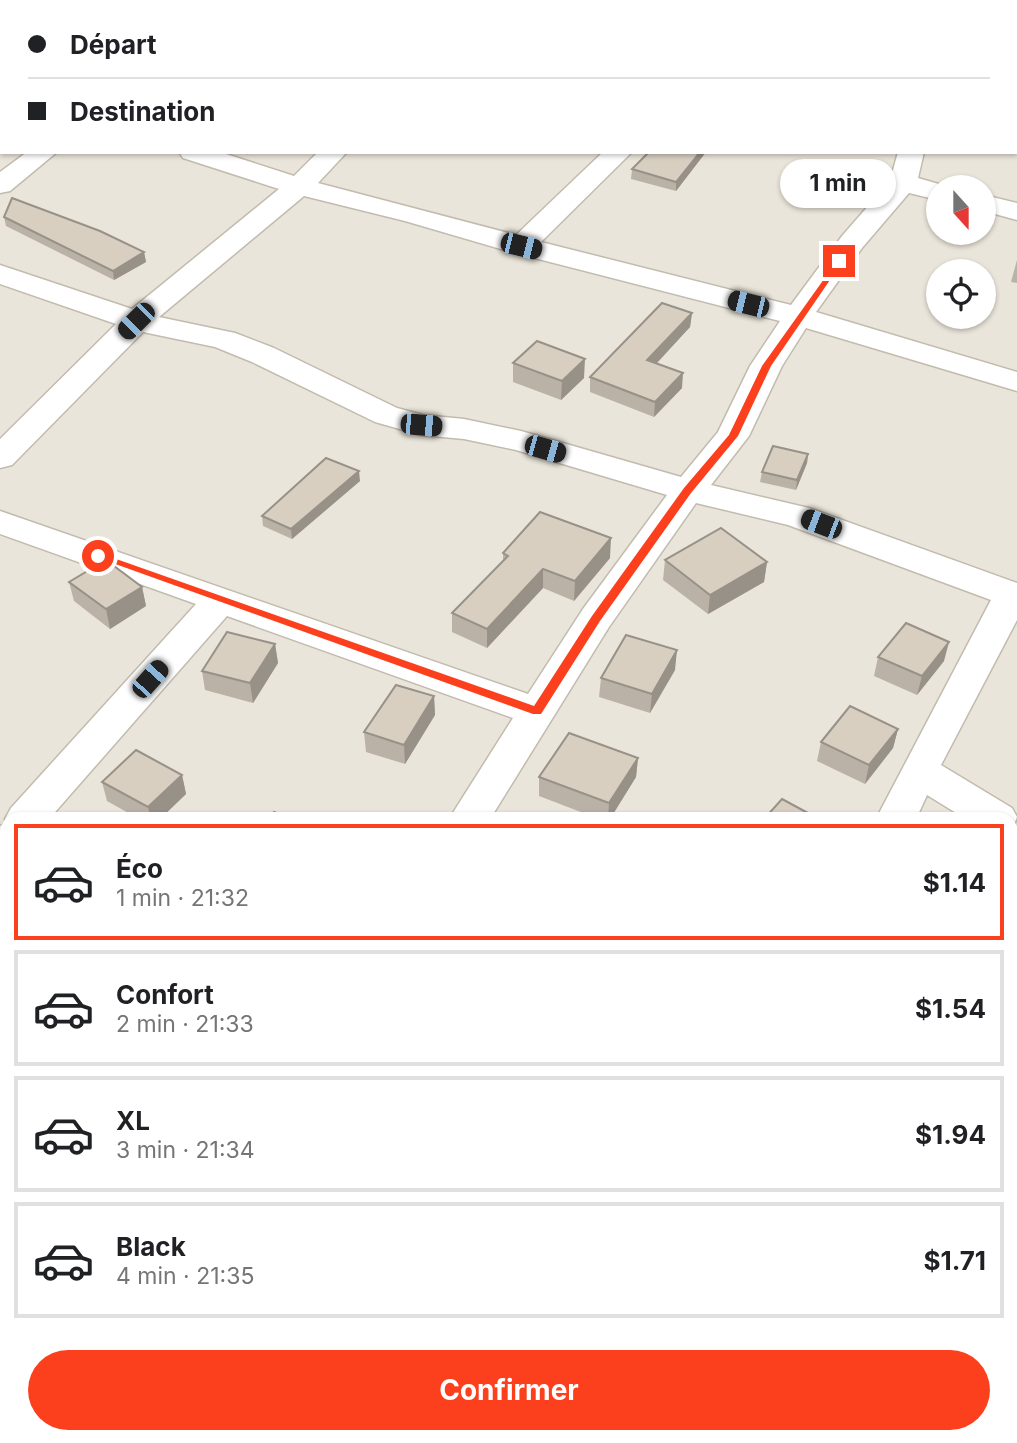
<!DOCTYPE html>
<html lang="fr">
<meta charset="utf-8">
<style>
body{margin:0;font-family:Inter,sans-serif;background:#f2f2f2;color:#202124;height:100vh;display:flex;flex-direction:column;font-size:26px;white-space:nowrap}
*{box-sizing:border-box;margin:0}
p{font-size:23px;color:#757577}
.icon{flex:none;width:38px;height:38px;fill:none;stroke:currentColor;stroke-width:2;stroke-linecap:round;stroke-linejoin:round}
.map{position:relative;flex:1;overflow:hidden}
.side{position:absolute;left:0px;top:812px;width:1018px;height:632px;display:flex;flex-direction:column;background:#fff;border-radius:21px 21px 0 0;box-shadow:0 2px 5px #0004}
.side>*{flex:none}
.banner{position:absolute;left:0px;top:0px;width:1018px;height:154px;box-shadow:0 2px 5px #0004;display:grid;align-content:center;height:154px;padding:0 28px;background:#fff}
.needle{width:46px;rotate:159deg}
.controls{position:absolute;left:926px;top:175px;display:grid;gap:14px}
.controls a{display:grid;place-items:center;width:70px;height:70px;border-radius:50%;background:#fff;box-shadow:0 2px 5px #0004;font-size:35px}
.end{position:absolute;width:32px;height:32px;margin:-16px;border:9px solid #fc3f1d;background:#fff;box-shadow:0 0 0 4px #fff}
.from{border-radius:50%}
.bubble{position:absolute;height:49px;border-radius:24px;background:#fff;box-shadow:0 2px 5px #0004;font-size:23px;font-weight:700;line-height:49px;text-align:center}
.car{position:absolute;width:21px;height:42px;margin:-21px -10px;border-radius:9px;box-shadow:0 0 5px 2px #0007;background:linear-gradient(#222 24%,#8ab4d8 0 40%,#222 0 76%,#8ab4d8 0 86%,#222 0)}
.banner b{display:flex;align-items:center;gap:24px;height:66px;font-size:26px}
.banner b+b{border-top:2px solid #e0e0e0}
.banner i{width:18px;height:18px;background:#202124}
ul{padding:12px 0 0;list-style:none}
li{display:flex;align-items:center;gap:21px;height:116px;margin:0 14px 10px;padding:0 14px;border:4px solid #e0e0e0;border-radius:0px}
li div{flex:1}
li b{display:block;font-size:26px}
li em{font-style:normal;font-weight:700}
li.on{border-color:#fc3f1d}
li>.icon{width:63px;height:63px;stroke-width:1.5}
.action{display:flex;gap:14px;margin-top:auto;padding:14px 28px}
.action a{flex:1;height:80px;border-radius:42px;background:#fc3f1d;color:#fff;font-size:28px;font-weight:700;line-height:80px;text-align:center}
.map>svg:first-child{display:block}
</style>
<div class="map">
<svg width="1017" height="1443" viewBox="0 0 1017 1443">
<rect width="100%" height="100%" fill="#f6f3ec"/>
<path fill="#eae5da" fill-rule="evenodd" d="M0,0H1017V1443H0ZM2,2H1017V152H2ZM938,187H984V233H938ZM938,271H984V317H938ZM7,819H1012V1437H7Z"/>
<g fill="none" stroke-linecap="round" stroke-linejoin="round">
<g stroke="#c2bbae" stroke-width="3">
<path id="minor" d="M208,0H232L206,2Z
M493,0H517L491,2Z
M540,0H570L572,2H541Z
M759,0H783L757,2Z
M0,108H2V124H0Z
M27,152H57L10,191L0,193V172Z
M179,152H220L294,176L318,152H347L318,183L516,235L603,152H632L541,242L791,305L842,236L890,181L898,152H924L918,178L949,187H938V200L909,193L862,248L816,312L1017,372V391L806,328L782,366L749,436L711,485L809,508L1017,583V620L941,765L1012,808L1017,817L1012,830V819H966L927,795L916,819H876L991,600L788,525L696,503L609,627L490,819H449L513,718L227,616L49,819H7V823L5,819L11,808L196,604L0,534V511L528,694L583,609L667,495L516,450L464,439L421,435L375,422L252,362L215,347L143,332L12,465L0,468V439L116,324L0,284V265L132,309L279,189L183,158ZM304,196L405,221L511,252L780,321L750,366L718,432L681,477L521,431L464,419L423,415L397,408L274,348L235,333L159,317Z
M984,195L1017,203V220L984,211Z
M7,824V863L0,865V826Z
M1012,1322L1017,1324V1375L1012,1373Z
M590,1437H645L642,1443H587Z"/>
</g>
<g stroke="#c2bbae" stroke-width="3">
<path id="tertiary" d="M0,1322L7,1325V1375L0,1372Z
M157,1437H221L224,1443H160Z"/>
</g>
<use href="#minor" fill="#fff" fill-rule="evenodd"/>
<use href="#tertiary" fill="#fff" fill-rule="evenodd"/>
</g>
<path fill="#bab2a6" d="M706,152L676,191L631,179L632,169Z
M4,217L144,252L146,262L114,280L6,226Z
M1017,260V283L1011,282Z
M692,313L690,327L656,363L682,388L654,417L590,392V377Z
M513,363L584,378L561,400L513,382Z
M808,454L807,463L796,490L760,482L762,472Z
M360,481L292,539L263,526L262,516Z
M503,553L610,558L574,601L543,588L487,648L452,632V613L503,561Z
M665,560L767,562L764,582L708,614L663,580Z
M69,582L142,587L146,606L110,629L74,601Z
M275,644L278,663L253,703L205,690L202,671Z
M878,657L944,661L917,695L874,676Z
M675,670L650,713L599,697L601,678Z
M434,696L435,715L405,764L366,752L364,732Z
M898,729L893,748L865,784L817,761L821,742Z
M638,758L636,777L610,819H599L539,796V777Z
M182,775L186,794L160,819H139L107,801L102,782Z
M7,883V950L0,949V888Z
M1017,1124V1214L1012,1211V1134Z
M881,1437H984L981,1443H879Z"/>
<path fill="#979187" d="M695,0H706L704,2H693Z
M700,152H706L676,191V182Z
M144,252L146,262L114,280L113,271Z
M692,313L690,327L646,375L647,360Z
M585,359L584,378L561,400L562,381Z
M683,373L682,388L654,417L655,402Z
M808,454L807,463L796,490L797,480Z
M359,471L360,481L292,539L291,529Z
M611,538L610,558L574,601L575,581Z
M767,562L764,582L708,614L710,595Z
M543,569V588L487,648V629Z
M142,587L146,606L110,629L106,609Z
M949,642L944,661L917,695L922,676Z
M275,644L278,663L253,703L250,683Z
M677,650L675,670L650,713L652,694Z
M434,696L435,715L405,764L404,745Z
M898,729L893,748L865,784L869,765Z
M638,758L636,777L610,819H608L609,803Z
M182,775L186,794L160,819H151L148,807Z
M1017,907V914L1012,922V914Z"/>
<path fill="#d8cfc1" stroke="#979187" stroke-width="2" d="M565,0H695L693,2H562Z
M846,0H936L934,2H845Z
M649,152H700L676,182L632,169Z
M12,198L100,231L144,252L113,271L4,217Z
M662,303L692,313L647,360L683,373L655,402L590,377Z
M537,341L585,359L562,381L513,363Z
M773,446L808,454L797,480L762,472Z
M326,458L359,471L291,529L262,516Z
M540,512L611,538L575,581L543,569L487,629L452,613L508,556L503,553Z
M721,528L767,562L710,595L665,560Z
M106,560L142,587L106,609L69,582Z
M906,623L949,642L922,676L878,657Z
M227,632L275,644L250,683L202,671Z
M626,635L677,650L652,694L601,678Z
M396,685L434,696L404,745L364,732Z
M850,706L898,729L869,765L821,742Z
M569,733L638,758L609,803L539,777Z
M136,750L182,775L148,807L102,782Z
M782,799L819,819H764Z
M274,812L292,819H269Z
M1012,850L1017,854V907L1012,914Z
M3,882L7,883V933L0,932V888Z
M1017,1124V1193L1012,1190V1134Z
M501,1437H504L509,1443H493Z
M701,1437H764L774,1443H697Z
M888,1437H984L981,1443H898Z"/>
<path fill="#fc3f1d" d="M839,258L843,261L771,366L738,436L691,493L600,621L541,714H533L93,556L102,554L534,706L592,616L684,488L729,435L762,366Z"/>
</svg>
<div class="controls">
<a><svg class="needle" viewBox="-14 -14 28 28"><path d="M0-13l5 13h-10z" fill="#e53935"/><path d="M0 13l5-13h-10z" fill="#757577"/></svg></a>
<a><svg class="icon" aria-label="locate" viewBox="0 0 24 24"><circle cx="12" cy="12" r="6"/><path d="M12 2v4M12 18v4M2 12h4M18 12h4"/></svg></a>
</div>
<i class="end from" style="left:98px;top:556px"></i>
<i class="end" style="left:839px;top:261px"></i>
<div class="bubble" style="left:780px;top:159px;width:116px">1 min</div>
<i class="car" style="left:521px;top:246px;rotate:104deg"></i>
<i class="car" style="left:748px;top:304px;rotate:284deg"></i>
<i class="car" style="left:136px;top:321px;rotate:225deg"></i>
<i class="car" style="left:421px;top:425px;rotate:95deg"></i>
<i class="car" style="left:545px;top:449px;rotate:106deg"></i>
<i class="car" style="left:821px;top:524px;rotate:291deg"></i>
<i class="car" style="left:150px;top:679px;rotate:42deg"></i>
<div class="banner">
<b><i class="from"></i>Départ</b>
<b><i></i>Destination</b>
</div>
<section class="side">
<ul>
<li class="on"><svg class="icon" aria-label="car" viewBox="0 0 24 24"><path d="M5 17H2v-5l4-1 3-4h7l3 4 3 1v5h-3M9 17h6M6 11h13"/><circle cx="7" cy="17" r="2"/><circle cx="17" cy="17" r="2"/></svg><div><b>Éco</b><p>1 min · 21:32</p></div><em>$1.14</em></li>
<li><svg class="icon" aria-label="car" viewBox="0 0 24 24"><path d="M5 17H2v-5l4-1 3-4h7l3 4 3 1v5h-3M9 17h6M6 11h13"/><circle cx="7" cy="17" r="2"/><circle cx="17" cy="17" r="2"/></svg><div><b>Confort</b><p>2 min · 21:33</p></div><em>$1.54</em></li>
<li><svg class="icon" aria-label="car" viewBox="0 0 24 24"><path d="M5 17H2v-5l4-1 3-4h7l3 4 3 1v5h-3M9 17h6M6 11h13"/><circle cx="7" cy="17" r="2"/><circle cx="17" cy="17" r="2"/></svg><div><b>XL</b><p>3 min · 21:34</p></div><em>$1.94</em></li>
<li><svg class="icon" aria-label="car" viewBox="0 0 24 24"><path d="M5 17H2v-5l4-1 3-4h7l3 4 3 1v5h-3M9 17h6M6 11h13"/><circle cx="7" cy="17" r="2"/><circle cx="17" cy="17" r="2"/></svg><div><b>Black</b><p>4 min · 21:35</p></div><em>$1.71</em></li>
</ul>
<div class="action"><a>Confirmer</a></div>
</section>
</div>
